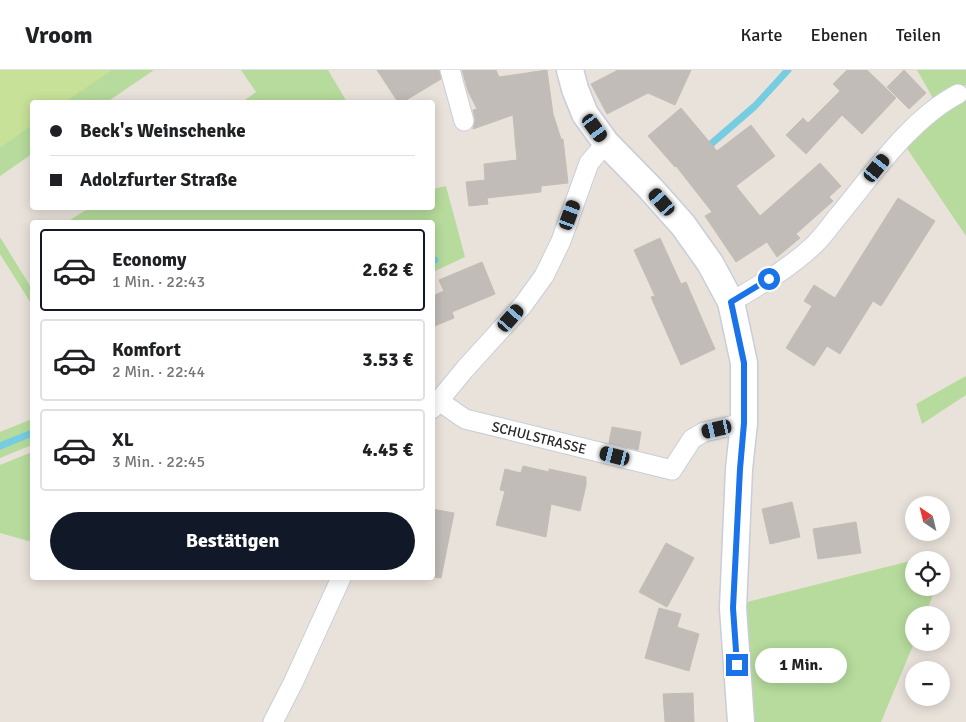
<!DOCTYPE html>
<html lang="de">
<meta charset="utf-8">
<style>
body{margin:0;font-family:Signika,sans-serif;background:#f6f6f6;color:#202124;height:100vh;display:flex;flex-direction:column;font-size:19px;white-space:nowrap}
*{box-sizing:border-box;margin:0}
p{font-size:16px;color:#757577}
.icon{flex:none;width:28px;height:28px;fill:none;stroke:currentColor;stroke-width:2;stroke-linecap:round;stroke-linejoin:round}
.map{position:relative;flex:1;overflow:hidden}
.sheet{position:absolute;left:30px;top:150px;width:405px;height:360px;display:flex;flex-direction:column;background:#fff;border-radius:5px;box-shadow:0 2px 12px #0003}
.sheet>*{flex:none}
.top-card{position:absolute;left:30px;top:30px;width:405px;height:110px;border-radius:5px;box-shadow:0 2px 12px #0003;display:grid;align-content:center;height:110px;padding:0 20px;background:#fff}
.needle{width:32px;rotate:325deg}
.fabs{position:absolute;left:905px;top:426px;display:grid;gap:10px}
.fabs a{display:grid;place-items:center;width:45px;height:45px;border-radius:50%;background:#fff;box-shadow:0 2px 12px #0003;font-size:25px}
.end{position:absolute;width:22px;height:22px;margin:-11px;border:6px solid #1a73e8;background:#fff;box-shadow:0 0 0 2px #fff}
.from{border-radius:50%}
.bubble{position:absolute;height:35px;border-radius:18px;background:#fff;box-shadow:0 2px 12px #0003;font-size:16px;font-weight:700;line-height:35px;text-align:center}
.car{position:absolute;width:15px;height:30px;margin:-15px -8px;border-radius:6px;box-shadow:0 0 4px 1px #0007;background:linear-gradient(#222 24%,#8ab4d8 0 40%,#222 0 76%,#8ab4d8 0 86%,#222 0)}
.top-card b{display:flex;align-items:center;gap:18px;height:48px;font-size:19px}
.top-card b+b{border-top:1px solid #e0e0e0}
.top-card i{width:12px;height:12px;background:#202124}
ul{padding:9px 0 0;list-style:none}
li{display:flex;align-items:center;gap:15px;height:82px;margin:0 10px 8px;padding:0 10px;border:2px solid #e0e0e0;border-radius:5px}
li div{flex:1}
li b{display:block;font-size:19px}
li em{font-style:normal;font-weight:700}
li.selected{border-color:#111827}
li>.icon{width:45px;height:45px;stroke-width:1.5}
.cta{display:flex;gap:10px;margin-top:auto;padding:10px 20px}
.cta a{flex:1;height:58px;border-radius:30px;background:#111827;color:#fff;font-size:20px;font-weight:700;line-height:58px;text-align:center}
header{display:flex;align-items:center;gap:30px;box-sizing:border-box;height:70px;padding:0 25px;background:#fff;border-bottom:1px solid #e0e0e0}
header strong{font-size:24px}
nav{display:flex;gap:28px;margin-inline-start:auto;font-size:18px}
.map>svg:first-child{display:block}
</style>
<header>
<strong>Vroom</strong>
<nav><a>Karte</a><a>Ebenen</a><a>Teilen</a></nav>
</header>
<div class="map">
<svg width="966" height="652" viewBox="0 0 966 652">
<rect width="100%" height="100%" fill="#e9e2db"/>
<path fill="#b6db9c" d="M0,0H154L107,32H32V84L0,106Z
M241,0H328L347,32H242L256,22Z
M917,0H966V15L934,30Z
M966,29V166L906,77C924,58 941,36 966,29Z
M446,116L465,187L433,202L432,152H67L89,138H432L433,119Z
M0,167L32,219V235L0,184Z
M966,306V325L922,354L916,334Z
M32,349V375L0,388V362Z
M32,382V472L0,463V395Z
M930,486V490H914V518H935V520L925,545H914V573L881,652H750L743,533Z"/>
<path fill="#c7e198" d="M0,0H112L65,32H32V55L0,78Z"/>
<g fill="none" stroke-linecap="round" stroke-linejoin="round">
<path stroke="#76cde2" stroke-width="7" d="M704,80L755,36L788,0
M432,191L435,190
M0,376L32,363"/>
</g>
<path fill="#c1bcb7" stroke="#c4bdb5" d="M377,0H439L441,9L403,32H398Z
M462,0H496L499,7L547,0L553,44L561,69H563L568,113L541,116V122L487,128L488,134L469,136L466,112L485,110L484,94L517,90L513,45L473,59L475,49L473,40L477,39L468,21Z
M618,0H691L675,35L648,23L607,44L591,14Z
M847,0H867L896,28L862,64L842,45L806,84L786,65L803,48L808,53L840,21L833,14Z
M904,0L926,23L909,39L887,17Z
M681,38L717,81L751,55L775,86L736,116L760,146L820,93L841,116L829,127L833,131L796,164L800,168L777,187L767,172L736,192L705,146L712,142L676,96L675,97L648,66Z
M898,128L935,151L881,236L873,231L840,284L827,276L814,296L786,278L812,236L804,231L814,215L835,228Z
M660,168L681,214L686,212L715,279L681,295L651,227L655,226L634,180Z
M482,192L495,224L452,242L454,248L432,257V226L444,221L439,210Z
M612,357L641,362L638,380L609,373Z
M523,396L549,402V399L586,407V415L580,441L551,434L546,467L496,455L505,421L500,420L505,399L521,403Z
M792,432L800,467L770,474L762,439Z
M432,439L454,443L441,508L432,507Z
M856,452L861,483L818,489L813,459Z
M666,473L694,488L667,537L639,522Z
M659,538L681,544L677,557L699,564L689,601L645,588Z
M693,623L694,652H665L663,624Z"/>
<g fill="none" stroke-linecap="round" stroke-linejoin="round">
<g stroke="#c9cdd8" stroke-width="21">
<path id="minor" d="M450,0L464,51
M731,232C760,215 790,198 815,174C824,165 831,155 839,145C873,104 910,49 958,24
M439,331L465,349L672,400L692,369L704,362L744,353
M432,339L465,299L523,235L544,206L561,171L589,93L606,73
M273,652L293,613L341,508"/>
</g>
<g stroke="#c9cdd8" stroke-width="29">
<path id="secondary" d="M570,0L575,19L585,44L606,73L650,118L683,155L710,193L731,232L744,293V353L739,399L733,538L741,652"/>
</g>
<use href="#minor" stroke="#fff" stroke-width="19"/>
<use href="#secondary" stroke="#fff" stroke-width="26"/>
</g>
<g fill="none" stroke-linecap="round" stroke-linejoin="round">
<path stroke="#1a73e8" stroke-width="6" d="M737,595L733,538L740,399L744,353V293L731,232L769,209"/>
</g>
<g text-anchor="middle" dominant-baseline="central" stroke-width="5" stroke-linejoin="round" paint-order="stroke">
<g font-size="14" fill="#282828" stroke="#fff">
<text transform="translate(539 368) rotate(14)">SCHULSTRASSE</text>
</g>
</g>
</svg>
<div class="fabs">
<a><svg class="needle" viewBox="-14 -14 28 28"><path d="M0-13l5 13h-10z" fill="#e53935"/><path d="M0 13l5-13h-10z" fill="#757577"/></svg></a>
<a><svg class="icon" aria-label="locate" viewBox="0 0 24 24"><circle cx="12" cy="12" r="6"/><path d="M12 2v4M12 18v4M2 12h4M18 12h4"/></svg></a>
<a>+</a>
<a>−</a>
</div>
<i class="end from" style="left:769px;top:209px"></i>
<i class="end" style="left:737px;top:595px"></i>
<div class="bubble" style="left:755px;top:578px;width:92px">1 Min.</div>
<i class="car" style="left:595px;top:58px;rotate:144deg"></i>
<i class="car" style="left:877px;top:98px;rotate:39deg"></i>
<i class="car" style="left:662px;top:132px;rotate:319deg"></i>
<i class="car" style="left:570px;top:145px;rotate:20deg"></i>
<i class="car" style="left:511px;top:248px;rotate:41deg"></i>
<i class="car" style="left:717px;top:359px;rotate:257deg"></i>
<i class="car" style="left:615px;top:386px;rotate:284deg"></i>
<div class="top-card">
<b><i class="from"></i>Beck's Weinschenke</b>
<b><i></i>Adolzfurter Straße</b>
</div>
<section class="sheet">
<ul>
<li class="selected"><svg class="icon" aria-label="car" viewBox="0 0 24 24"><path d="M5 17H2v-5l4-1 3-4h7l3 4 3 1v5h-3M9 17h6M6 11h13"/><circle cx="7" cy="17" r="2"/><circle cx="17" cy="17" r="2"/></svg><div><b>Economy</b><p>1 Min. · 22:43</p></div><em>2.62 €</em></li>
<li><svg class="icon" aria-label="car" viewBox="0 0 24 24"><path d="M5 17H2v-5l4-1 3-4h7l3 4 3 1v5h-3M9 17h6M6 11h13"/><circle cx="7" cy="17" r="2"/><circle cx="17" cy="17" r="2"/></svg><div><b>Komfort</b><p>2 Min. · 22:44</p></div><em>3.53 €</em></li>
<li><svg class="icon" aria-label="car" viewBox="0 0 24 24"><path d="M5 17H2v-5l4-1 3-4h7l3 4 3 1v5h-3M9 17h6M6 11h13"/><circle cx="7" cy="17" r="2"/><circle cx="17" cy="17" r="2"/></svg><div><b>XL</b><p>3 Min. · 22:45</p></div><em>4.45 €</em></li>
</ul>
<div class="cta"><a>Bestätigen</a></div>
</section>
</div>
